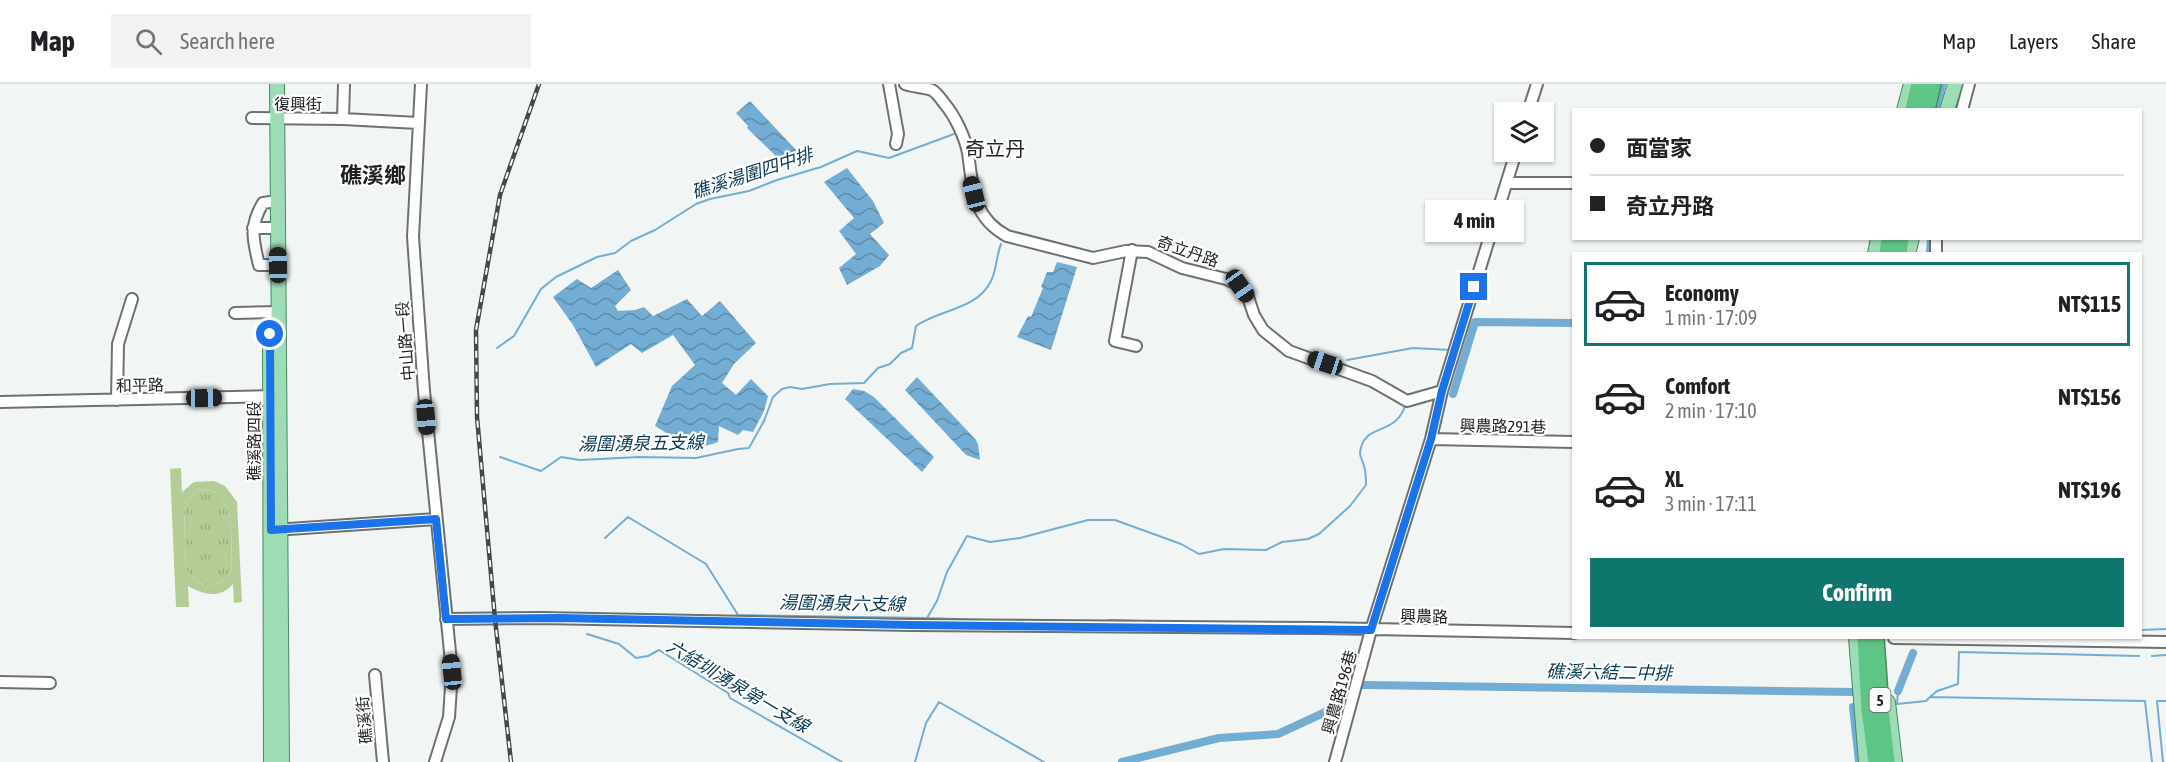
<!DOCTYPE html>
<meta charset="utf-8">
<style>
body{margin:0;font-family:"Asap Condensed","Noto Sans TC",sans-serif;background:#f2f2f2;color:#202124;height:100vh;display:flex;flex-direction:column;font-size:22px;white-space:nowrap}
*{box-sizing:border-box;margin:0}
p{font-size:20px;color:#757577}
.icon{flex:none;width:33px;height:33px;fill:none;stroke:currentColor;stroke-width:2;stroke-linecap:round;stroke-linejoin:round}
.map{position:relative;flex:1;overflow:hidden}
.details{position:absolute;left:1572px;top:168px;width:570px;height:387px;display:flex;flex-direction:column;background:#fff;border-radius:0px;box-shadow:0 2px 4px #0004}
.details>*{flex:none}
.banner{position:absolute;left:1572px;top:24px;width:570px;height:132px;border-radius:0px;box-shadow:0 2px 4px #0004;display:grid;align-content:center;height:132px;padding:0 18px;background:#fff}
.fabs{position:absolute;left:1494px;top:18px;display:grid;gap:12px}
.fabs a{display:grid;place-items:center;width:60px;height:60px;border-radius:0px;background:#fff;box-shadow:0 2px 4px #0004;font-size:30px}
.end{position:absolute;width:27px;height:27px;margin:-14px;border:8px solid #1a73e8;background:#fff;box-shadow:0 0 0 3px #fff}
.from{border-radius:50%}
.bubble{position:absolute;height:42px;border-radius:0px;background:#fff;box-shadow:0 2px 4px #0004;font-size:20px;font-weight:700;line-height:42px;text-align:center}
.car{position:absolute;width:18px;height:36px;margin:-18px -9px;border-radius:8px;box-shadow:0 0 4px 2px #0007;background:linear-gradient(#222 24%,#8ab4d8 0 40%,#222 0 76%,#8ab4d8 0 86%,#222 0)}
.banner b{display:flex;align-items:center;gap:21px;height:57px;font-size:22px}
.banner b+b{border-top:2px solid #e0e0e0}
.banner i{width:15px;height:15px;background:#202124}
ul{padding:10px 0 0;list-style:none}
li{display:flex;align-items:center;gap:18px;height:84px;margin:0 12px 9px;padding:0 6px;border:3px solid transparent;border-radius:0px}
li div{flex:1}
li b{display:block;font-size:22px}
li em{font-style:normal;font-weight:700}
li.active{border-color:#0f766e}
li>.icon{width:54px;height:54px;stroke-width:1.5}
.cta{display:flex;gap:12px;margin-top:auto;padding:12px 18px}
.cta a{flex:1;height:69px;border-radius:0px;background:#0f766e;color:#fff;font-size:24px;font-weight:700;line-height:69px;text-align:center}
header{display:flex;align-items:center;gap:36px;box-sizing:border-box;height:84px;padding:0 30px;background:#fff;border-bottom:2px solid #e0e0e0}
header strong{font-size:28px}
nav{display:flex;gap:33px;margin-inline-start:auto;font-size:21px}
.search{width:420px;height:54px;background:#f2f2f2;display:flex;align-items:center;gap:15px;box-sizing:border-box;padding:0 21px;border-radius:0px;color:#757577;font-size:22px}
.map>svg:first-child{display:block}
</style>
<header>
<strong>Map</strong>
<div class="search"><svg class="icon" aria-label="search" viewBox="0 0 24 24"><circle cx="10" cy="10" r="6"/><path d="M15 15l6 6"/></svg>Search here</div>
<nav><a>Map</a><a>Layers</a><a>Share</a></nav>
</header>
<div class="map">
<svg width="2166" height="678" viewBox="0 0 2166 678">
<defs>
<pattern id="grass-tufts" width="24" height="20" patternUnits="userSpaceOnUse" patternTransform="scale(1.5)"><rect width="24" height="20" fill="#b4cd96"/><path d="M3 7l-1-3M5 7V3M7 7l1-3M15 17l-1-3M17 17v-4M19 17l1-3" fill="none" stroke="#9ab081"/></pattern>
<pattern id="water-waves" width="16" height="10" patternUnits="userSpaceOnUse" patternTransform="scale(1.5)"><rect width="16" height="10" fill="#73add3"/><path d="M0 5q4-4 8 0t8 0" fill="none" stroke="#5e8cab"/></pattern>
</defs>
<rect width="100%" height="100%" fill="#f1f5f4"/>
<path fill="url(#grass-tufts)" d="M206,405C238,410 230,459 232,484C223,506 198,507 186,486L184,426C188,414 194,407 206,405Z"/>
<path fill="#b4cd96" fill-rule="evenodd" d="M181,384L182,408L194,398L214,397L225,402L237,418L242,518L234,519L233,500C220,515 204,511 188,502L189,523H176L170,385ZM206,405C238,410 230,459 232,484C223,506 198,507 186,486L184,426C188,414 194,407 206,405Z"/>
<path fill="url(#water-waves)" d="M750,17L798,68L784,80L747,44L748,42L736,29Z
M847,84L873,117L884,139L870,150L889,171L880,182L847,201L839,184L856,170L839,147L854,134L824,98Z
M1057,178L1077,183L1051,266L1017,253L1028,232L1031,233L1043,204L1041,203L1047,188H1053Z
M618,186L631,206L615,222L618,227L635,226L644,223L653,232L687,215L702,232L720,217L756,259L734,280L722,299L736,311L751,295L768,312L764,327L753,348L743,346L738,351L719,342L718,358C691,369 678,355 655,342L672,302L695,281L673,251L642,269L631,260L596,283L573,241L553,213L577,195L591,204Z
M917,293L976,356L978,360L980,376L966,371L905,306Z
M853,305L864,307L874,313L934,373L922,388L845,315Z"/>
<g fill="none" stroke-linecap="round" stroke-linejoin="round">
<path stroke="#73add3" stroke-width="2" d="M497,264L514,252L541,205L556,193L597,173L615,169L631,157L655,146L696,120L710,115L749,107L777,96L821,83L857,67L889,74L954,50
M1347,276L1413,264L1451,266
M1426,350L1430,337
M500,373L541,387L561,373L580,376L639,373L696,374L738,365L749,364L764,337L773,313L782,305L790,303L802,305L830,300L864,299L878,284L890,280L901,269L912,264L916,242C940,225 977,226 991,197C997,185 996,172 1001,160
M605,454L628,433L706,480L738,531L927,534L937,517L947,488L967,452L990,458L1020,454L1088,436H1115L1181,460L1199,470L1224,465L1266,466L1282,458L1308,455L1319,450L1350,422L1366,401C1366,395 1366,388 1364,382C1363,377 1360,374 1360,369C1363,338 1395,353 1405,322
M927,534L1017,537
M1109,536L1172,538
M2140,546L2166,545
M587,550L619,560L636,574L648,572L659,566L728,609L730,614L842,678
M2152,572L2166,571
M1898,607L1897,620L1926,617L1930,613L2145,617L2152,678
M1930,613L1937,607L1958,600L1959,568L2139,572
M915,678L926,639L939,618L1044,678
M1329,678L1345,619
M2163,678L2157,617H2166"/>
<path stroke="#73add3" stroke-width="8" d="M1935,26L1942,0
M1930,170L1931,154
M1453,310L1475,238L1574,239
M1363,601L1854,608
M1898,607L1913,569
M1853,623L1859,678
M1122,678L1219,654L1278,650L1345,619L1350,608"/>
<g stroke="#6d7170" stroke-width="14">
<path id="minor" d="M421,0L413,153L424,307L452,588L449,633L435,678
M889,0L898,50L896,60
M905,0C913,3 923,3 932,6C936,8 941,15 944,19C955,32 965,53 968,69C973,104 972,133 1007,152L1093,174L1126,167L1148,168L1182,184L1226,195L1241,202L1248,213L1254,231L1263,246L1289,267L1372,297L1407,317L1442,307
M1962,26L1969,0
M1528,28L1537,0
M252,34L343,35L418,39
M343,35L344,0
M1507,99H1574
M278,117L263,119C249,142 253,156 259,181H278
M253,144H278
M1936,154V170
M1132,166L1115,257L1136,262
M235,229L279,228
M117,316L118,260L132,215
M0,318L276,312
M1431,355L1574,358
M274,446L436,435
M446,535L542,534L911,541L1321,544L1574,549
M1894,554L2166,558
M375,591L383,678
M0,598L50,599
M1335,678L1371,546L1431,355L1442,307L1516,68"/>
</g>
<g stroke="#478b62" stroke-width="16">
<path id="major" d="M277,0L282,678
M1904,26L1911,0
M1947,26L1955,0
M1875,170L1878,154
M1908,170L1912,154
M270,260L271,678
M1856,554L1866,678
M1888,618L1895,678"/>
</g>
<g stroke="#478b62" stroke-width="18">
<path id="highway" d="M1913,26L1919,0
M1927,26L1933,0
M1887,170L1889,154
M1899,170L1901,154
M1865,554L1869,625L1876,678
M1876,554L1881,625L1887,678"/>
</g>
<use href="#minor" stroke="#fff" stroke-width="10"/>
<use href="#major" stroke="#9edcb6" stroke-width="14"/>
<use href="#highway" stroke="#5dc586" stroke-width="15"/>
<g stroke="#464848" stroke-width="4.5">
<path id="rail" d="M511,678L495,535L477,333L476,246L500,111L539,0"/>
</g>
<use href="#rail" stroke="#fff" stroke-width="2" stroke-dasharray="7" stroke-linecap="butt"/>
</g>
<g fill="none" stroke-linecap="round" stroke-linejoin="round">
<path stroke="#1a73e8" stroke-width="8" d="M270,250L271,446L436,435L446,535L558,534L911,541L1371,546L1431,355L1442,307L1474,203"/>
</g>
<g text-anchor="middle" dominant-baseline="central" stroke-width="4.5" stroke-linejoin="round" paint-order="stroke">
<rect fill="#fff" stroke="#626363" stroke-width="1.5" x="1869.5" y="604" width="21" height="24" rx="4.5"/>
<g font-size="15" font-weight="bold" fill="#1f2020">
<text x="1880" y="616">5</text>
</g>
<g font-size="16" fill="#1f2020" stroke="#fff">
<text x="298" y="20">復興街</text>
<text transform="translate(1188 167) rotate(19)">奇立丹路</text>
<text transform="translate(405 257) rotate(-95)">中山路一段</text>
<text transform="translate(140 301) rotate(-1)">和平路</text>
<text transform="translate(1503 342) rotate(1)">興農路291巷</text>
<text transform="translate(254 357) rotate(-90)">礁溪路四段</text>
<text transform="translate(1424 532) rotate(1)">興農路</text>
<text transform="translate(1339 608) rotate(-74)">興農路196巷</text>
<text transform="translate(364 636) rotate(-95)">礁溪街</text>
</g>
<g font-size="18" font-style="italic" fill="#093a54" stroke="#fff">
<text transform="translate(752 89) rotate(-18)">礁溪湯圍四中排</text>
<text transform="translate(641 359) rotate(-1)">湯圍湧泉五支線</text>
<text transform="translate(842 519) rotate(1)">湯圍湧泉六支線</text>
<text transform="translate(1609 588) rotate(1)">礁溪六結二中排</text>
<text transform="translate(738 602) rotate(31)">六結圳湧泉第一支線</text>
</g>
<g font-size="20" fill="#1f2020" stroke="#fff">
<text x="995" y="64">奇立丹</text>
</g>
<g font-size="22" font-weight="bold" fill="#1f2020" stroke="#fff">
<text x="373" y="91">礁溪鄉</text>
</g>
</g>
</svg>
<div class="fabs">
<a><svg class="icon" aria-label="layers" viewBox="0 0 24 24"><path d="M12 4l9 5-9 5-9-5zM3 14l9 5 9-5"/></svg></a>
</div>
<i class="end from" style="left:270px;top:250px"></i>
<i class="end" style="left:1474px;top:203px"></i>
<div class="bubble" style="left:1425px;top:116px;width:99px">4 min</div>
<i class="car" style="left:974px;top:110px;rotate:346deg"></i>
<i class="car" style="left:278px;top:181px;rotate:359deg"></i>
<i class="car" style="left:1240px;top:202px;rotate:145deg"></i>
<i class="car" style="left:1325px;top:279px;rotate:288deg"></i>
<i class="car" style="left:204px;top:314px;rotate:89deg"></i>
<i class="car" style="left:426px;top:333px;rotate:175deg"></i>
<i class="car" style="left:452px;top:588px;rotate:354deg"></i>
<div class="banner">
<b><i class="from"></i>面當家</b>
<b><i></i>奇立丹路</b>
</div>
<section class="details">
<ul>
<li class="active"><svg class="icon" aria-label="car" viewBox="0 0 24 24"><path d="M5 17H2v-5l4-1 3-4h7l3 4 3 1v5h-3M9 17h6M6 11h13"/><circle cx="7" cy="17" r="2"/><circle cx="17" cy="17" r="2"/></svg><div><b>Economy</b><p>1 min · 17:09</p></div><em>NT$115</em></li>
<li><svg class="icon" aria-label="car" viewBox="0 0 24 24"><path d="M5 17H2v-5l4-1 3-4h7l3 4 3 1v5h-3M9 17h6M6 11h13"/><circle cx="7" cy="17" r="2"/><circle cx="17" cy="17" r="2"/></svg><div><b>Comfort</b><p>2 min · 17:10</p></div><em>NT$156</em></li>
<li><svg class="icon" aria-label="car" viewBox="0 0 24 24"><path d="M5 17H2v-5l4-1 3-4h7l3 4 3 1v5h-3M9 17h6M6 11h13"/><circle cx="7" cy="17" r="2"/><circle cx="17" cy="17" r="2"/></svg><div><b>XL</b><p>3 min · 17:11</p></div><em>NT$196</em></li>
</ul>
<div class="cta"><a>Confirm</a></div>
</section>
</div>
